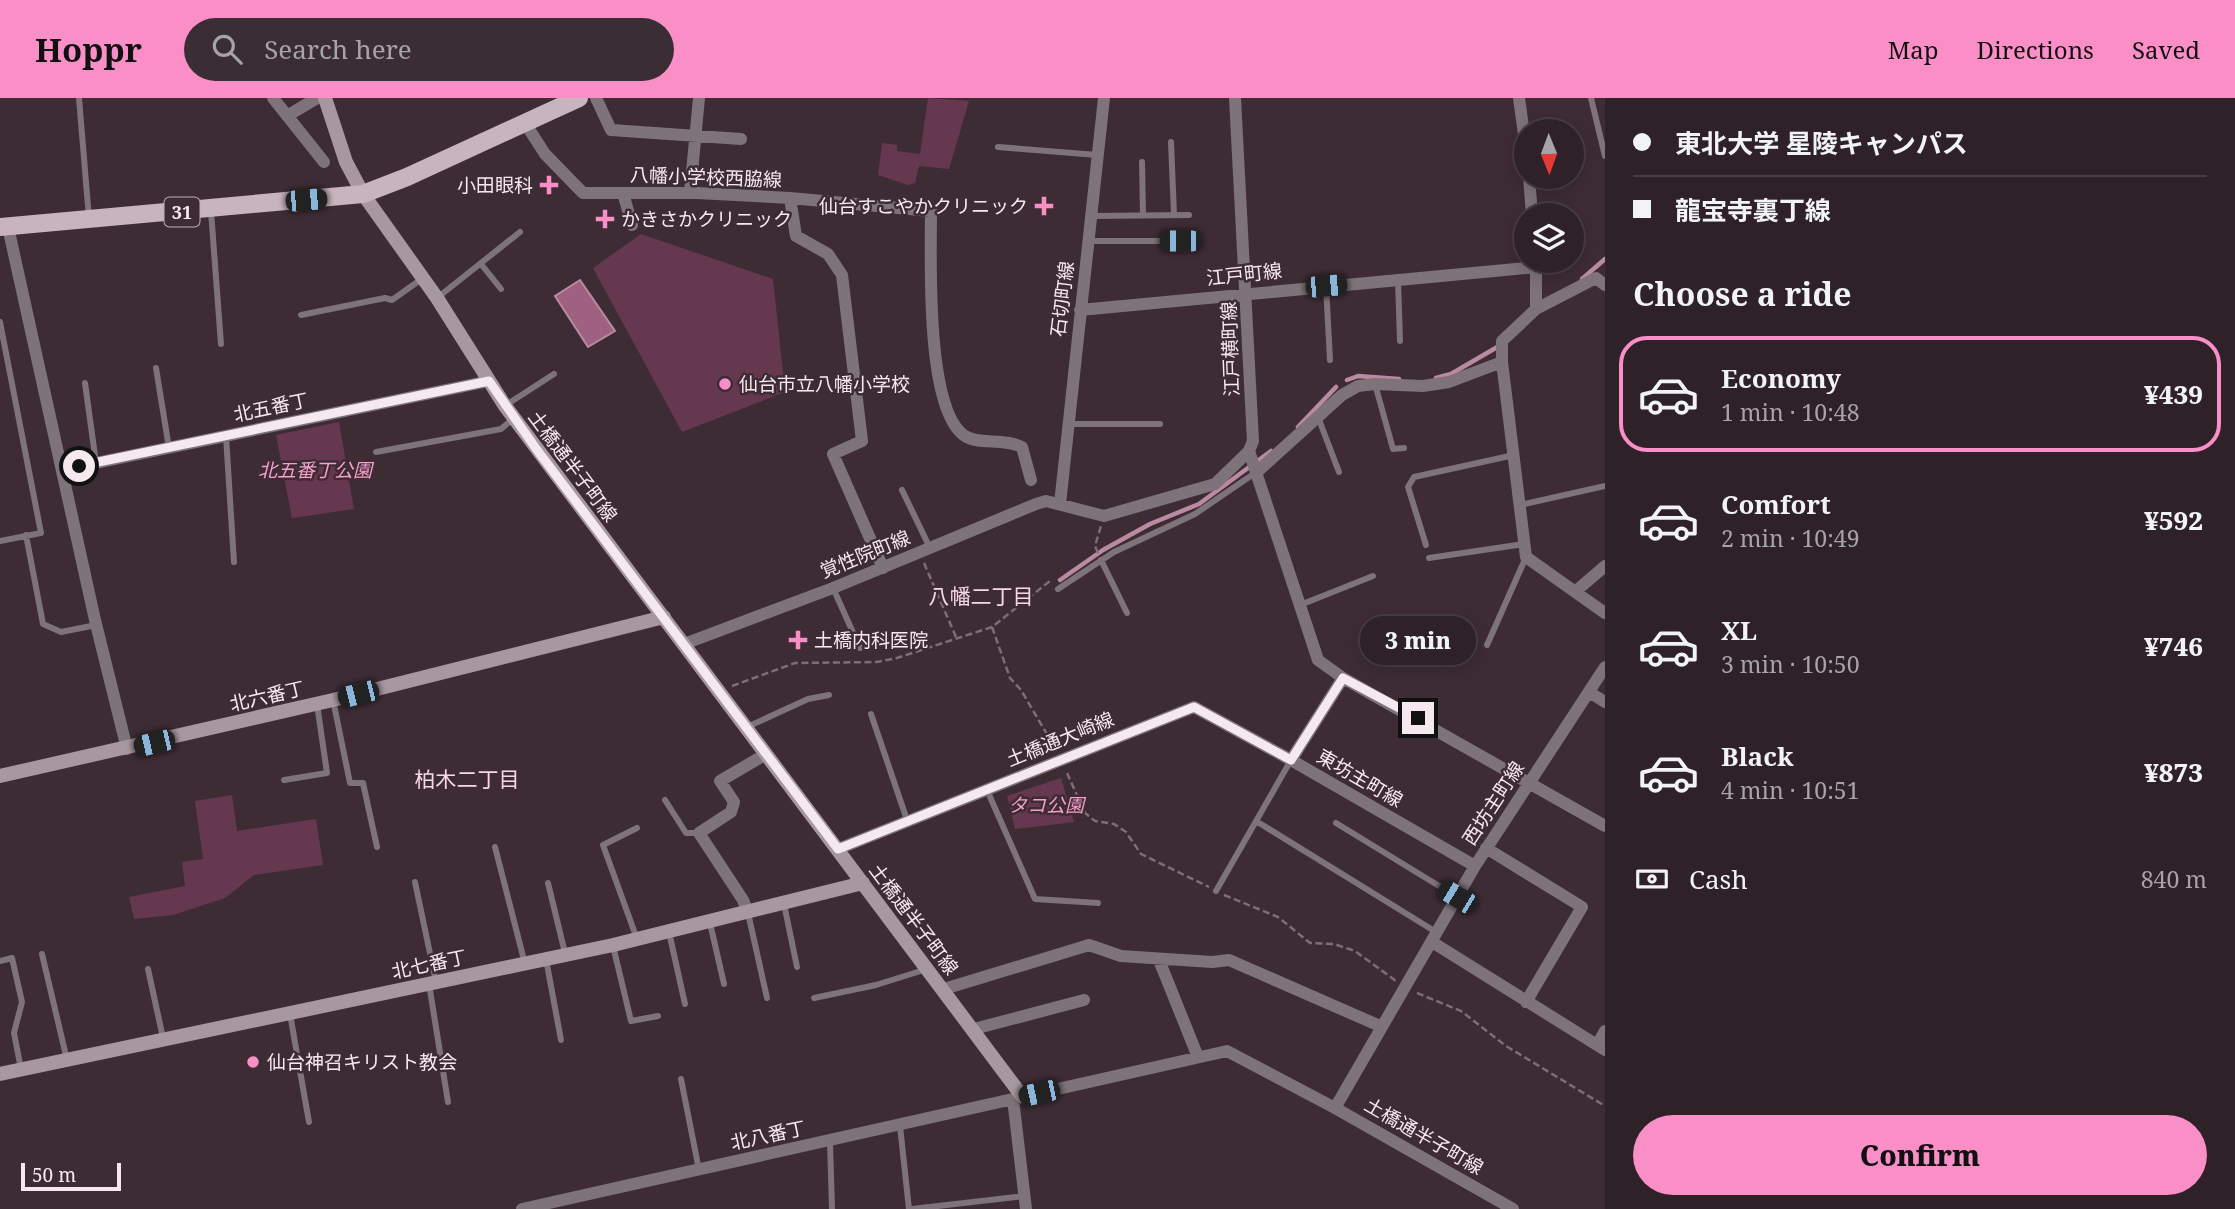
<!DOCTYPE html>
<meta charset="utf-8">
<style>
body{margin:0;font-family:"Noto Serif","Noto Sans JP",serif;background:#3a2e34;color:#f1f3f6;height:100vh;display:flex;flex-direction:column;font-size:26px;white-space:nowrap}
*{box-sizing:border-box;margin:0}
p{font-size:23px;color:#a7a3a8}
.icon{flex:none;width:38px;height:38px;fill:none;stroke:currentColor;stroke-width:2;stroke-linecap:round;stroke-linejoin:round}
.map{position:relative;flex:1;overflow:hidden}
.side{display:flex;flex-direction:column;background:#2e2128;width:630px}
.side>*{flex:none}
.hud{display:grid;align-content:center;height:154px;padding:0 28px;background:#2e2128}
.needle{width:46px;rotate:179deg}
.fabs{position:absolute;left:1514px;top:21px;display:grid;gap:14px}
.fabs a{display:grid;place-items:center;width:70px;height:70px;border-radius:50%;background:#2e2128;box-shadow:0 4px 18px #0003,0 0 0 2px #493e45;font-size:35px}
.scale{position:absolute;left:21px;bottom:18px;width:100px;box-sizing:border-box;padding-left:7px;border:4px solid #f5e9ef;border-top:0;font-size:19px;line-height:24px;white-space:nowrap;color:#f5e9ef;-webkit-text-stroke:5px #3e2c35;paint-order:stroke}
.end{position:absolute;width:32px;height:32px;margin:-16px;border:9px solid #f5e9ef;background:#111;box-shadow:0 0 0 4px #111}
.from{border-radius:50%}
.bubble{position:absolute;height:49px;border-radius:24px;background:#2e2128;box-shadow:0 4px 18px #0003,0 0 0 2px #493e45;font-size:23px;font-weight:800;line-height:49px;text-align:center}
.car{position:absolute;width:21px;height:42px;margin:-21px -10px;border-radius:9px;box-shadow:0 0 5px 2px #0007;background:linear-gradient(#222 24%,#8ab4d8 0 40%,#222 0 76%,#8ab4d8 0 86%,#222 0)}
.hud b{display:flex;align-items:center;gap:24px;height:66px;font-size:26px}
.hud b+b{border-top:2px solid #493e45}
.hud i{width:18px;height:18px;background:#f1f3f6}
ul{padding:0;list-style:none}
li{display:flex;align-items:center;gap:21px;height:116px;margin:0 14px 10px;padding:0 14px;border:4px solid transparent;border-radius:28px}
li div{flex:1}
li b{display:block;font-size:26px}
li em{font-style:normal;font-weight:800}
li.on{border-color:#fa8fc8}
li>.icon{width:63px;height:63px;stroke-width:1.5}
h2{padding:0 28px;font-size:32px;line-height:84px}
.pay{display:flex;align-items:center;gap:18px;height:77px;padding:0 28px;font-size:26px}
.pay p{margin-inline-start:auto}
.action{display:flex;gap:14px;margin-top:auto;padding:14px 28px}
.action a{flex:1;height:80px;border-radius:42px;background:#fa8fc8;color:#111;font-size:28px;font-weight:800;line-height:80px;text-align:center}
header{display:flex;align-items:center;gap:42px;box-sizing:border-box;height:98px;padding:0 35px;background:#fa8fc8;color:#111}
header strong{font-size:33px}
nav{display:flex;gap:38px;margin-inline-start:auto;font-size:24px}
.search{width:490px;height:63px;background:#3a2e34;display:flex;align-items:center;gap:18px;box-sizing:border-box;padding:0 24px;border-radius:38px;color:#a7a3a8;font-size:26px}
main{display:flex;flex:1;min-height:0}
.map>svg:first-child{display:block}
</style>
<header>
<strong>Hoppr</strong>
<div class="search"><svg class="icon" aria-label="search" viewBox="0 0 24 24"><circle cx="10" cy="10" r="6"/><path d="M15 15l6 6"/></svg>Search here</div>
<nav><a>Map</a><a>Directions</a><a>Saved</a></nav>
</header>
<main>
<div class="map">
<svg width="1605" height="1111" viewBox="0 0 1605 1111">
<rect width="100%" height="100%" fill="#3e2c35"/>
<path fill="#653850" d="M928,0L969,3L949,71L919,68L915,85L908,87L878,77L882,45L897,47V53L920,56Z
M641,136L773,181L785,294L682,334L593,170Z
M339,324L354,411L292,420L276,337Z
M1061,680L1074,724L1015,731L1007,698Z
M232,697L237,733L316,721L323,767L254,777L225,800L173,817L134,821L129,799L185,788L182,764L203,761L195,703Z"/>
<path fill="#9f6181" stroke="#b98aa2" stroke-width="2" d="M580,182L615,233L588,249L555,198Z"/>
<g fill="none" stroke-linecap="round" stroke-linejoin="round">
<path stroke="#b98aa2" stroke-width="4.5" d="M1582,181L1605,161
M1436,280L1451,276L1499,248
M1347,282L1358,278L1399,281
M1298,329L1336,289
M1060,482L1103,452L1150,426L1199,406L1271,353"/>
<path stroke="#7d6d75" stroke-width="2.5" stroke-dasharray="7 3.5" stroke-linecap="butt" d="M1098,455L1095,448L1101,428
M924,465L956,539
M992,529L1010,580L1021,592L1055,650
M732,588L795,565L877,564L897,560L992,529L1050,483
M1067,675L1085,715L1095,723L1114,726L1126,734L1141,756L1209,789
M1224,797L1278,819L1310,845L1334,846L1355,853L1396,883
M1417,895L1461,913L1506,948L1605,1008"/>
<path stroke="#7d7378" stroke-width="6" d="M79,0L89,120
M1591,0L1605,58
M1171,44L1174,117
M998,49L1097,57
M1142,64L1143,117
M211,113L221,246
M1092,118L1189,117
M1088,143H1180
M481,166L501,191
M1398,182L1400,243
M1326,188L1330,262
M437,200L520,134
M301,217L385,200L392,202L423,180
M0,224L41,435L0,443
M156,270L169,350
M85,285L96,365
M1375,286L1393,351L1404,350
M506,307L554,276
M1318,319L1339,374
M1068,326H1160
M226,338L234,464
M376,354L501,331L514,320
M902,392L930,450
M1520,407L1605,388
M26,437L43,526L61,534L96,527
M1426,447L1408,389L1414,379L1514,357
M1429,460L1524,446
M1101,462L1127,515
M833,490L860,550
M1058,491L1114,454L1195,416L1255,375
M1300,507L1373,478
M1487,547L1526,459
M333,602L350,685H363L377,749
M871,616L907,722
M747,629L808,601L829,597
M284,682L327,675L317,606
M987,692L1035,801L1098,805
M665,702L686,735H699
M1256,723L1436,834
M1336,725L1457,799
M495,749L525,866
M415,784L436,884
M548,785L565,855
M1216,793L1291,662
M784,806L797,869
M748,815L767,900
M710,825L724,886
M669,834L685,906
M637,841L603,747L637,730
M613,848L631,923L658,918
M42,856L67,962
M546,861L561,942
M0,863L12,860L22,904L14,935L21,971
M148,871L163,940
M429,886L448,1004
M814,900L876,887L927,871
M290,916L309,1024
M681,981L699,1072
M900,1028L909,1111
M830,1044L832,1111
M912,1111L1025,1098"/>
<path stroke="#7d7378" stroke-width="12" d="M273,0L324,64
M596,0L611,32L741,41
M1235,0L1253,343L1249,353L1318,562L1343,580L1291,662L1475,768
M1519,0L1526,51
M287,18L317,0
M525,25L545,56L583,95H697L790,100L796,138L828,156L842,177L862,343L833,356L883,470
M1529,79L1532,117
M623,95L632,127
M690,95L699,0
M790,100L931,113C931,159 925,312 965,338C978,347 1004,340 1022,349L1031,382
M8,129L95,522L127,651
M1536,211L1596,180L1605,187
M1080,212L1537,169
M1502,264L1526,459L1605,515
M62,372L489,283
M1258,373L1342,297L1358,288L1375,286L1423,288L1449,284L1502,264V243L1536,211V163
M1060,406L1104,0
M1576,493L1605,468
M684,546L833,490L1036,406L1046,403L1104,418L1215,386L1249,353
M1343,580L1605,728
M1589,594L1605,604
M1486,750L1582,809L1526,904
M838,751L1194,609L1291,662
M748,815L743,802L699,735L731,714L734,704L720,683L766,656
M1432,844L1605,952
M1159,862L1198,959
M944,891L1089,847L1121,858L1212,864L1229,862L1380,928
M974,931L1084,902
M1597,947L1605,933
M1013,1001L1026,1111
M1335,1010L1475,768L1605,569
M522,1111L1227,953L1335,1010L1513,1111"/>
<path stroke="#a7989f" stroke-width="14" d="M325,0L346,64L363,96L437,200L505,308L1022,998
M0,678L333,602L664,519
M0,976L613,847L863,785"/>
<path stroke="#c7b4bd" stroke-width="18" d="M0,129L363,96L407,79L579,0"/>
</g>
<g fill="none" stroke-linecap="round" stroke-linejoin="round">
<path stroke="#f5e9ef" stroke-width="9" d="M79,368L489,283L537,352L838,751L1194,609L1291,662L1343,580L1418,620"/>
</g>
<g fill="#fa8fc8" stroke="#3e2c35" stroke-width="2.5">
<path d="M545.5 76.5h7v7h7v7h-7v7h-7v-7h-7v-7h7z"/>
<path d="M1040.5 97.5h7v7h7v7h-7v7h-7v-7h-7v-7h7z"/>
<path d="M601.5 110.5h7v7h7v7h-7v7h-7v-7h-7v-7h7z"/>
<circle cx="725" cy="286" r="7"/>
<path d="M794.5 531.5h7v7h7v7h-7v7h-7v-7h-7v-7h7z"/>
<circle cx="253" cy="964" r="7"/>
</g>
<g text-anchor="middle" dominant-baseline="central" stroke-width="5" stroke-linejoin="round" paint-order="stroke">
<rect fill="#3e2c35" stroke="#beb0b7" stroke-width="2" x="164.5" y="99.5" width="35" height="29" rx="5"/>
<g font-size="18" font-weight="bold" fill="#f5e9ef">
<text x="182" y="114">31</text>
</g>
<g font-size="19" fill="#f5e9ef" stroke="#3e2c35">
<text transform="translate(706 79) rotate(2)">八幡小学校西脇線</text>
<text transform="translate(1244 176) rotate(-6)">江戸町線</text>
<text transform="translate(1062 201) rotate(-83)">石切町線</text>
<text transform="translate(1230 251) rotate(-92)">江戸横町線</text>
<text transform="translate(271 309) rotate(-12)">北五番丁</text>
<text transform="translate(573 368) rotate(53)">土橋通半子町線</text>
<text transform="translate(865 456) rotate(-22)">覚性院町線</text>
<text transform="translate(267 598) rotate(-13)">北六番丁</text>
<text transform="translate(1060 641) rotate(-22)">土橋通大崎線</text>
<text transform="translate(1360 680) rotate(30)">東坊主町線</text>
<text transform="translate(1493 705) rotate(-57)">西坊主町線</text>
<text transform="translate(914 821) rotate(53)">土橋通半子町線</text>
<text transform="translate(429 866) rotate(-12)">北七番丁</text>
<text transform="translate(768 1037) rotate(-12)">北八番丁</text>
<text transform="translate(1424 1038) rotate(30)">土橋通半子町線</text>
</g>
<g font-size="19" fill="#f5e9ef" stroke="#3e2c35" text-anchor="start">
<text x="533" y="87" text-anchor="end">小田眼科</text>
<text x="1028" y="108" text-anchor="end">仙台すこやかクリニック</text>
<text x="621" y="121">かきさかクリニック</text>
<text x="739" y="286">仙台市立八幡小学校</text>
<text x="814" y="542">土橋内科医院</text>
<text x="267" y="964">仙台神召キリスト教会</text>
</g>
<g font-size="19" font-style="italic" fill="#f79ecc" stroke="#3e2c35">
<text x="315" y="372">北五番丁公園</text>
<text x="1046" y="707">タコ公園</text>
</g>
<g font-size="21" fill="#f7d7e6" stroke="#3e2c35">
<text x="981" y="498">八幡二丁目</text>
<text x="467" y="681">柏木二丁目</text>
</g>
</g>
</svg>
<div class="fabs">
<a><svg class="needle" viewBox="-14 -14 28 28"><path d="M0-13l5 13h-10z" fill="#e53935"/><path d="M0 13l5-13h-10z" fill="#a7a3a8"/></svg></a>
<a><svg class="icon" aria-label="layers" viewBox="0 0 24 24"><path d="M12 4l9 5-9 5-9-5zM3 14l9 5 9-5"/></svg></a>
</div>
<div class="scale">50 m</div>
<i class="end from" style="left:79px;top:368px"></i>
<i class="end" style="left:1418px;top:620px"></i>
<div class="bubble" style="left:1360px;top:518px;width:116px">3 min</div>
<i class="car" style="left:306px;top:102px;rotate:85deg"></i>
<i class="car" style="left:1180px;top:143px;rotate:270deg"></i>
<i class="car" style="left:1326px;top:188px;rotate:85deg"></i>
<i class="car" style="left:358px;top:596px;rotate:256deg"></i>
<i class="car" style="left:154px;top:645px;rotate:257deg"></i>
<i class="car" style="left:1457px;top:799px;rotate:301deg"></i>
<i class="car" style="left:1039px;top:995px;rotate:258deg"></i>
</div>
<section class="side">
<div class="hud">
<b><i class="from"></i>東北大学 星陵キャンパス</b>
<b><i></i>龍宝寺裏丁線</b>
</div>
<h2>Choose a ride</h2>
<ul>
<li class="on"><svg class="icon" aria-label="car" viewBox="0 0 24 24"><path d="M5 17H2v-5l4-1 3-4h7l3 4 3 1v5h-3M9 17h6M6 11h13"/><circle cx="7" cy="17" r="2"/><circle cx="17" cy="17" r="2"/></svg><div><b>Economy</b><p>1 min · 10:48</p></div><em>¥439</em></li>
<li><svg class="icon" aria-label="car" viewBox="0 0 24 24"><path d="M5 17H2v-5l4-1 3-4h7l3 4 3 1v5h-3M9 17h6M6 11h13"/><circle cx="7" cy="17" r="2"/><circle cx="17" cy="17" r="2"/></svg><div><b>Comfort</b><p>2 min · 10:49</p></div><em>¥592</em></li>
<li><svg class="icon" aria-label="car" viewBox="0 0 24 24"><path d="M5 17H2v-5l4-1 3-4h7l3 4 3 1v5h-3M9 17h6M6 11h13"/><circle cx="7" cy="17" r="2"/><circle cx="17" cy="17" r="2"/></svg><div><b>XL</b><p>3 min · 10:50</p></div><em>¥746</em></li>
<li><svg class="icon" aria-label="car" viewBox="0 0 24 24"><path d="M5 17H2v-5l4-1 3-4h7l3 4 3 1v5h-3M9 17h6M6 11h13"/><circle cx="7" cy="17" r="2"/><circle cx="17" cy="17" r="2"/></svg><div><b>Black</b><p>4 min · 10:51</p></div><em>¥873</em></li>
</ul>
<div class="pay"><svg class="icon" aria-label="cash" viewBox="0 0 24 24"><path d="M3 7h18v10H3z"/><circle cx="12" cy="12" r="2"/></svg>Cash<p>840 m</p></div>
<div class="action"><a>Confirm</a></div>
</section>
</main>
